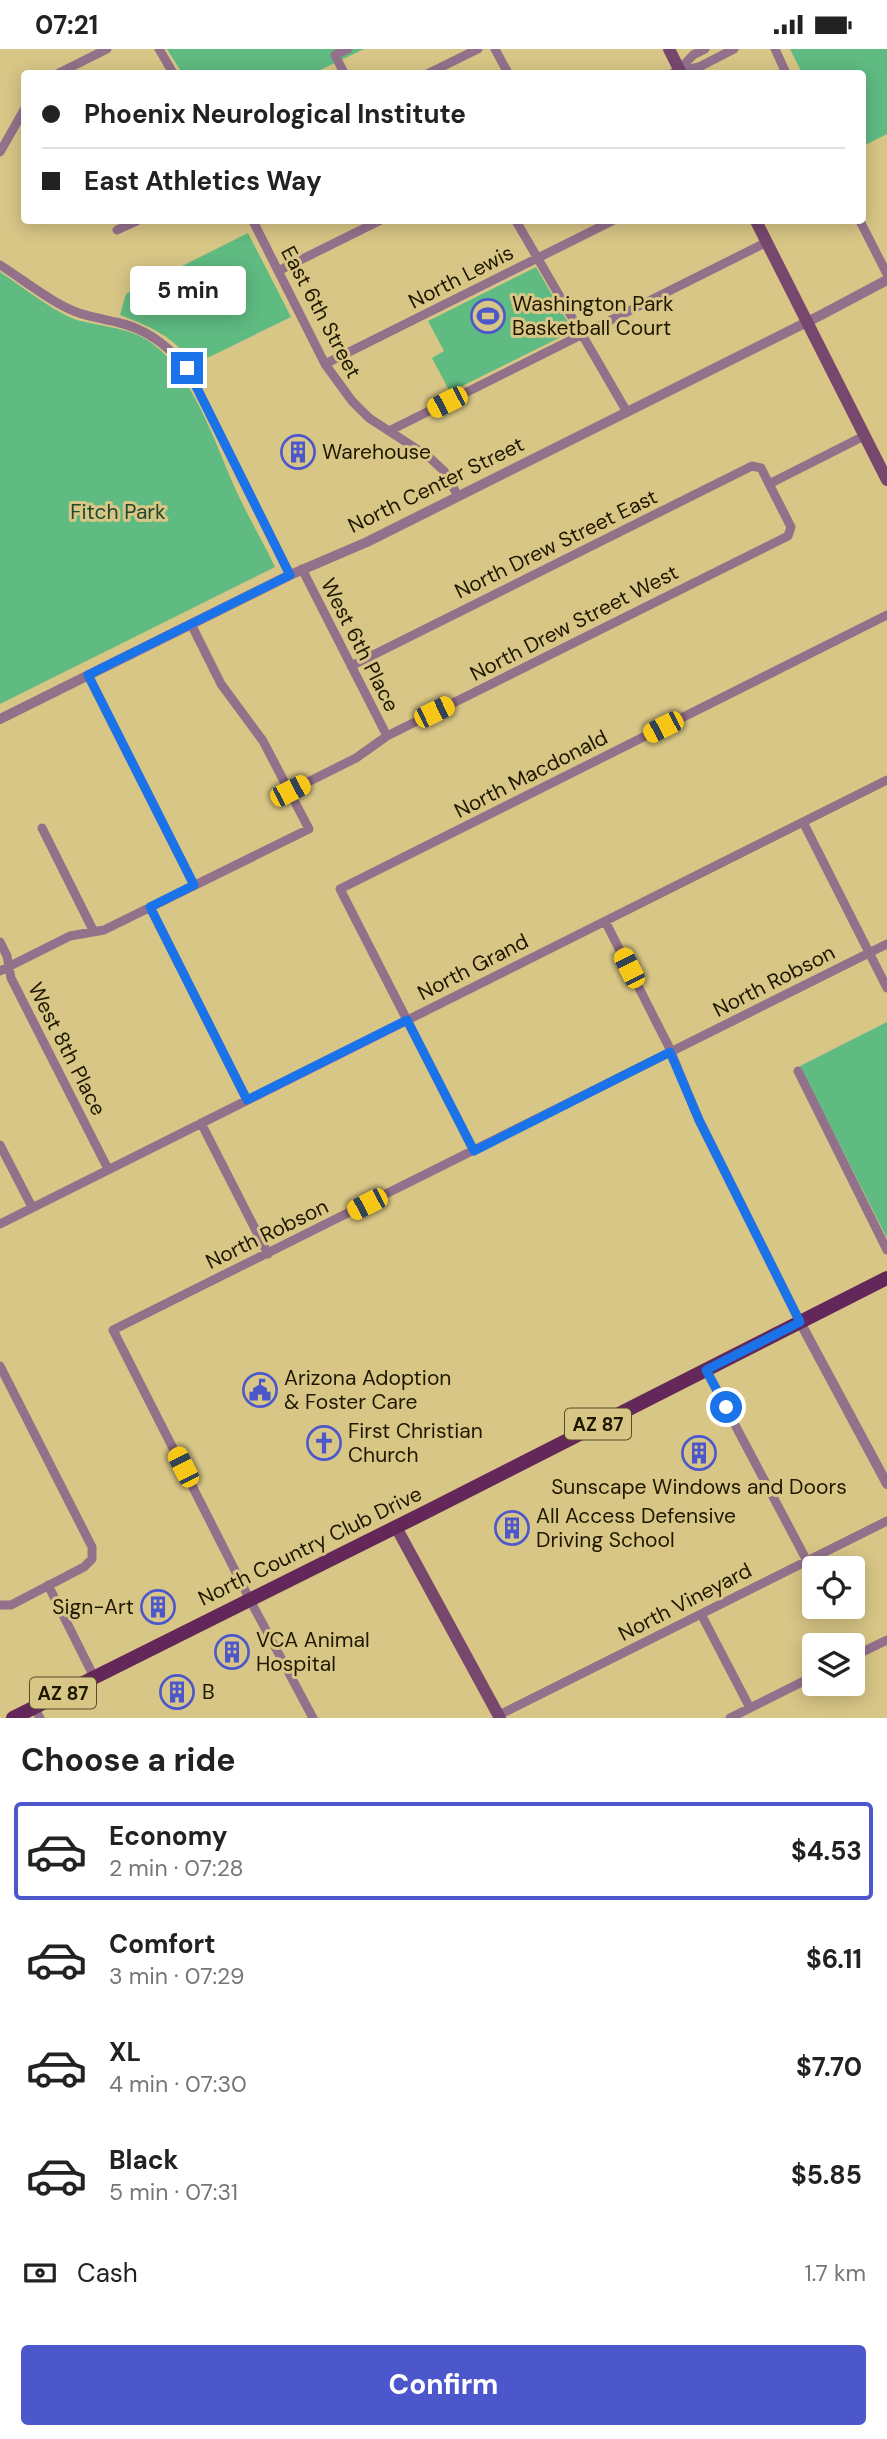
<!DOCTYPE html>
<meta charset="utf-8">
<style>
body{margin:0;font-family:"DM Sans",sans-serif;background:#f2f2f2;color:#222;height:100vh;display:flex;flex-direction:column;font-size:26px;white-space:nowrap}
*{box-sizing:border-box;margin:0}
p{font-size:23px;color:#767676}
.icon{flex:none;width:38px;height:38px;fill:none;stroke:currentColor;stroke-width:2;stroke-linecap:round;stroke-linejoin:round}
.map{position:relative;height:1669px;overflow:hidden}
.side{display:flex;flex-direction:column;background:#fff;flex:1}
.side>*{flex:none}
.hud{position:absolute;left:21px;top:21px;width:845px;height:154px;border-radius:7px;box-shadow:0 4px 18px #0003;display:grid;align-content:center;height:154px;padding:0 21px;background:#fff}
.controls{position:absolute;left:802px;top:1507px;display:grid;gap:14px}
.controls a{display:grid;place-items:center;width:63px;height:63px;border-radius:7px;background:#fff;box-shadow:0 4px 18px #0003;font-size:35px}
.end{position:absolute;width:32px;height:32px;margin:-16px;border:9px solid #1a73e8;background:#fff;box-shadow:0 0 0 4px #fff}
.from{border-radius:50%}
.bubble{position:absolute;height:49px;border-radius:7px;background:#fff;box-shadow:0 4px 18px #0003;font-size:23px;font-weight:700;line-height:49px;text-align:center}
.car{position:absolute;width:21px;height:42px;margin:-21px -10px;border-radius:9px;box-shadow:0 0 5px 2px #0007;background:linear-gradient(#f5c518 24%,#345 0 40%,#f5c518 0 76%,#345 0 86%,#f5c518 0)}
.hud b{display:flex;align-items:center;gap:24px;height:66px;font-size:26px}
.hud b+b{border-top:2px solid #e0e0e0}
.hud i{width:18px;height:18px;background:#222}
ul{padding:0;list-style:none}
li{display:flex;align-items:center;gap:21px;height:98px;margin:0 14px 10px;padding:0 7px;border:4px solid transparent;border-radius:7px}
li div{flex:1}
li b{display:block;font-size:26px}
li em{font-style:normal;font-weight:700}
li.on{border-color:#4d57cc}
li>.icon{width:63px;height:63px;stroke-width:1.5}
h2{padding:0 21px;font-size:32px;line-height:84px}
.pay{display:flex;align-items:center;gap:18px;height:77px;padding:0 21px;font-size:26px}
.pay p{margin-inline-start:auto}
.action{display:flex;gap:14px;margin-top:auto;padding:14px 21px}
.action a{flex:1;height:80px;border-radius:7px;background:#4d57cc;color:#fff;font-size:28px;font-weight:700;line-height:80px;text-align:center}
.status{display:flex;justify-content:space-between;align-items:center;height:49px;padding:0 35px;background:#fff;direction:ltr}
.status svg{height:19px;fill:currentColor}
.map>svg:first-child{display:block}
</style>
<div class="status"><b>07:21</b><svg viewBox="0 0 49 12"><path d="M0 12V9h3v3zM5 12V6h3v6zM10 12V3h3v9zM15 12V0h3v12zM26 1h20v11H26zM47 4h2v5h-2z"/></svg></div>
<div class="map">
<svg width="887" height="1669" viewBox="0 0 887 1669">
<rect width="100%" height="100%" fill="#d8c686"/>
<path fill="#5fbb82" d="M167,0H364L314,24H182Z
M790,0H887V85L863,97V24H802Z
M248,184L291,268L193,316C176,288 149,277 120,266L126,245Z
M536,218L573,282L450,343L432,309L444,302L428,272Z
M0,223C23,238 52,262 77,271C102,278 131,278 153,295C191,323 215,393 234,437C246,464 262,491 275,518L0,655Z
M887,973V1189L800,1017Z"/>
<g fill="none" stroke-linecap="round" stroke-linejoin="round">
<path stroke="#93718b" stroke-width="9" d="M159,0L173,24
M495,0L508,24
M775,0L786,24
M679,21L693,6L705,0
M59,24L107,0
M344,24L335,6L348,0
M429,24L478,0
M673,24L699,18L734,0
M0,103L24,61
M253,172L325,315L352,352L369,369L429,408L444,422L458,447
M516,172L627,363
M860,172L887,225
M117,181L137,172
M0,216C24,231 53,255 79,264C91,268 104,270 116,273C147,280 167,296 187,319L290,526
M278,222L379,172
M325,315L612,172
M389,382L767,193
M769,435L864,387
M302,520L387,687
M88,626L194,836
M290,742L356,709L387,687L788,487L791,478L761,419L752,417L351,617
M803,773L887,939
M42,779L94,883
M150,858L247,1051
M605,872L668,996L699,1071L800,1273
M0,893L7,907L11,929L108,1120
M0,922L70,887L104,881L309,780L263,692L221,635L191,575
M798,1022L887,1201
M201,1074L268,1205
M0,1096L32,1158
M474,1102L340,840L887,566
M0,1175L887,731
M0,1317L92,1498V1510L84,1518L11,1556H0
M706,1321L807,1512
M48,1536L94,1628
M701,1565L750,1659
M852,1608L887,1591
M34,1659L40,1669
M499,1666L887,1472
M313,1669L250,1551L113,1281L887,895
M730,1669L814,1627"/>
<path stroke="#93718b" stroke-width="10" d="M0,670L290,526L367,493L821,266L887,231
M800,1273L887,1435"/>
<path stroke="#78476e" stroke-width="12" d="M669,0L681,24
M756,172L887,431
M396,1478L500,1669"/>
<path stroke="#642759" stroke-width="14" d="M13,1669L426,1463L887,1229"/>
</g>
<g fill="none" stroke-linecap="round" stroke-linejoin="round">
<path stroke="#1a73e8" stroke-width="9" d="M187,319L290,526L88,626L194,836L150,858L247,1051L407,971L474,1102L670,1003L699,1071L800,1273L706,1321L726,1358"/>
</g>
<defs>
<g id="stadium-ring" transform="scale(1.75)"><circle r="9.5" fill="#d8c686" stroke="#4d57cc" stroke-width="1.5"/><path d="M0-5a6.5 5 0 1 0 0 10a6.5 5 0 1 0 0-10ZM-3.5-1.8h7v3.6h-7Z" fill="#4d57cc"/></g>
<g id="building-ring" transform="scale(1.75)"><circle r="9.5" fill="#d8c686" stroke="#4d57cc" stroke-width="1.5"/><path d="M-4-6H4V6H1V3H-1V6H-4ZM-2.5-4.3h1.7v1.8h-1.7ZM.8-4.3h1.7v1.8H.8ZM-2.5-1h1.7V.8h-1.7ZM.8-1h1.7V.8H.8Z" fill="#4d57cc"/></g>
<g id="civic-ring" transform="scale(1.75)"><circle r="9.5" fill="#d8c686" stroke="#4d57cc" stroke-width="1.5"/><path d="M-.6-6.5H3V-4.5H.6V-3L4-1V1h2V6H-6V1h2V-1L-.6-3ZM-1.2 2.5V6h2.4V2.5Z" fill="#4d57cc"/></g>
<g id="church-ring" transform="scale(1.75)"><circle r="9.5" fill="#d8c686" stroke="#4d57cc" stroke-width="1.5"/><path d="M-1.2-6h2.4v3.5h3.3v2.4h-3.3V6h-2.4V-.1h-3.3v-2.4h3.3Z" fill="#4d57cc"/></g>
</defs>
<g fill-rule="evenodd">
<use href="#stadium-ring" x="488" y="267"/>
<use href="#building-ring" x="298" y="403"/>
<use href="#civic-ring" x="260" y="1341"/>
<use href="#church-ring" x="324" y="1394"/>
<use href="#building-ring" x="699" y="1404"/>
<use href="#building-ring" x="512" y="1479"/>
<use href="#building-ring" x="158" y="1558"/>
<use href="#building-ring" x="232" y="1603"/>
<use href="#building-ring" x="177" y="1643"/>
</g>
<g text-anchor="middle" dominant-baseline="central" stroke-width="6" stroke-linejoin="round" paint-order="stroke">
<g fill="#d8c686" stroke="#564c28" stroke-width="2">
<rect x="565" y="1359.5" width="66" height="31" rx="5"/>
<rect x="30" y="1628.5" width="66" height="31" rx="5"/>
</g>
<g font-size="19" font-weight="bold" fill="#1f1800">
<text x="598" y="1375">AZ 87</text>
<text x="63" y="1644">AZ 87</text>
</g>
<g font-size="21" fill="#1f1800" stroke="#d8c686">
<text transform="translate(461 228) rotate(-27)">North Lewis</text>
<text transform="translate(321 263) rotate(62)">East 6th Street</text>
<text transform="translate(436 436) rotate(-26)">North Center Street</text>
<text transform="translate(556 495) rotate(-26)">North Drew Street East</text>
<text transform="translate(574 574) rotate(-27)">North Drew Street West</text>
<text transform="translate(360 596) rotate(63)">West 6th Place</text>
<text transform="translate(531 725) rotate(-27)">North Macdonald</text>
<text transform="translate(473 918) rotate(-27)">North Grand</text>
<text transform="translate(774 932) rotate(-27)">North Robson</text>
<text transform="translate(67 1000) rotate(63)">West 8th Place</text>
<text transform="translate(267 1185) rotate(-26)">North Robson</text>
<text transform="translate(310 1497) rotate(-26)">North Country Club Drive</text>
<text transform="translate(685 1553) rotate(-27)">North Vineyard</text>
</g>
<g font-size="21" fill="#1f1800" stroke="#d8c686" text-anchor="start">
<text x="512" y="255">Washington Park<tspan x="512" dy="24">Basketball Court</tspan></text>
<text x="322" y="403">Warehouse</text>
<text x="284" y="1329">Arizona Adoption<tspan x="284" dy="24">&amp; Foster Care</tspan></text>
<text x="348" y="1382">First Christian<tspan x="348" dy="24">Church</tspan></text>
<text x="699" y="1438" text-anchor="middle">Sunscape Windows and Doors</text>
<text x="536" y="1467">All Access Defensive<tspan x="536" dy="24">Driving School</tspan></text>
<text x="134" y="1558" text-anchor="end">Sign-Art</text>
<text x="256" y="1591">VCA Animal<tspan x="256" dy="24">Hospital</tspan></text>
<text x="202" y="1643">B</text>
</g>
<g font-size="21" fill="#20482f" stroke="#d8c686">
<text x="118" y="463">Fitch Park</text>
</g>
</g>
</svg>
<div class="controls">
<a><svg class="icon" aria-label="locate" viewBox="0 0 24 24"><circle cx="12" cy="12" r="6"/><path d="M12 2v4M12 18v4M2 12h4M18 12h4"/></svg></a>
<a><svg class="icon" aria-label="layers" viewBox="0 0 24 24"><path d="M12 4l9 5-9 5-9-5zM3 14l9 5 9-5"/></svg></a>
</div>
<i class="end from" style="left:726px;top:1358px"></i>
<i class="end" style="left:187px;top:319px"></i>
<div class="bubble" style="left:130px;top:217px;width:116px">5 min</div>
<i class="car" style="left:447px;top:353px;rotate:243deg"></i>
<i class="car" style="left:434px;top:663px;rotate:64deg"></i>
<i class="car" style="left:663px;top:678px;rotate:243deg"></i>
<i class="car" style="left:290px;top:742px;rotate:63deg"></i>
<i class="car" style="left:629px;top:919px;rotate:333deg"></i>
<i class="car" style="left:367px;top:1155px;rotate:243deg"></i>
<i class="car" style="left:183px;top:1418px;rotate:333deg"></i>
<div class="hud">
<b><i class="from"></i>Phoenix Neurological Institute</b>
<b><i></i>East Athletics Way</b>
</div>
</div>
<section class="side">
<h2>Choose a ride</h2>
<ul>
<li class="on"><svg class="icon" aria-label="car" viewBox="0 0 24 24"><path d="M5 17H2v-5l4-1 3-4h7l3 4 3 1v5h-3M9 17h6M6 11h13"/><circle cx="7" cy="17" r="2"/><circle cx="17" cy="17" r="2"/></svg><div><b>Economy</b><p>2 min · 07:28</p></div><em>$4.53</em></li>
<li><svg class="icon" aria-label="car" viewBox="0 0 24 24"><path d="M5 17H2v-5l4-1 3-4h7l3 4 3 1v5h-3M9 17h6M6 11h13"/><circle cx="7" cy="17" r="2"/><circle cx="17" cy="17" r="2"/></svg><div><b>Comfort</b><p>3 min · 07:29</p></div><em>$6.11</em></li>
<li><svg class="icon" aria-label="car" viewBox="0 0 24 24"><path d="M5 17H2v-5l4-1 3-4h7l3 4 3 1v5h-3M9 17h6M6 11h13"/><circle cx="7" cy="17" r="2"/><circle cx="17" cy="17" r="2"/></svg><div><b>XL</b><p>4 min · 07:30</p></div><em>$7.70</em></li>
<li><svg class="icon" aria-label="car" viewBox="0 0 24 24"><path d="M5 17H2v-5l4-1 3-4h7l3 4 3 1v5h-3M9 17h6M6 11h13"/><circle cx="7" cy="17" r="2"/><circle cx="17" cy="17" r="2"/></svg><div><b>Black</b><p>5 min · 07:31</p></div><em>$5.85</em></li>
</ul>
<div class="pay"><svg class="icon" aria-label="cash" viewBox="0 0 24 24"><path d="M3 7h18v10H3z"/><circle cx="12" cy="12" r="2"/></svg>Cash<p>1.7 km</p></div>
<div class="action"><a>Confirm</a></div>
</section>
